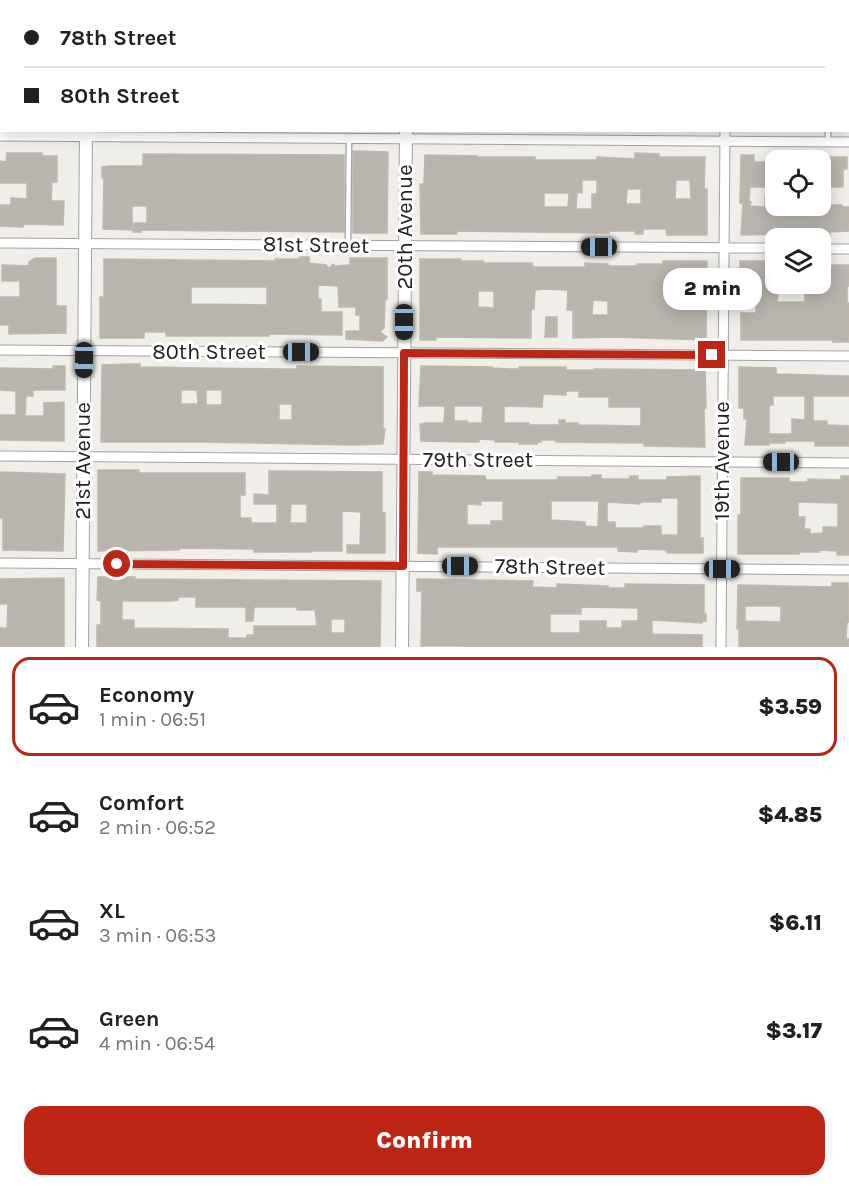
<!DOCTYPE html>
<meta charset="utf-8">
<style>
body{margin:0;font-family:Karla,sans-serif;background:#f2f2f2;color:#202124;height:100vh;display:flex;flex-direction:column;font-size:22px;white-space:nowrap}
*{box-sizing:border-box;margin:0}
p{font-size:20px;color:#757577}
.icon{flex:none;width:33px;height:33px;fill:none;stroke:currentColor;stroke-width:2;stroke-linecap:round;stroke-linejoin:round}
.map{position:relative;height:647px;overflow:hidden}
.sheet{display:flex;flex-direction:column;background:#fff;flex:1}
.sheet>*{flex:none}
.top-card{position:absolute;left:0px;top:0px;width:849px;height:132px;box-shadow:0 3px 15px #0003;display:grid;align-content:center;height:132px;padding:0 24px;background:#fff}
.tools{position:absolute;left:765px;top:150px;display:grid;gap:12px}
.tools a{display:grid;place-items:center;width:66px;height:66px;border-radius:12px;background:#fff;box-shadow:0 3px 15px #0003;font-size:30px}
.end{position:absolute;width:27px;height:27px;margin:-14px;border:8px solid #bd2615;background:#fff;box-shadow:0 0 0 3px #fff}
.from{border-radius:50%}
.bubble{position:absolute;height:42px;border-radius:18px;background:#fff;box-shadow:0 3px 15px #0003;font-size:20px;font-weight:800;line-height:42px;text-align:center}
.car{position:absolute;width:18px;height:36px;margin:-18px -9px;border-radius:8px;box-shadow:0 0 4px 2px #0007;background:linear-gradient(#222 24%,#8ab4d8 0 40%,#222 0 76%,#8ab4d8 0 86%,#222 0)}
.top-card b{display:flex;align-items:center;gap:21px;height:57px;font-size:22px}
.top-card b+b{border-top:2px solid #e0e0e0}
.top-card i{width:15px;height:15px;background:#202124}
ul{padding:10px 0 0;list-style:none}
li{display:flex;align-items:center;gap:18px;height:99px;margin:0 12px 9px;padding:0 12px;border:3px solid transparent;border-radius:18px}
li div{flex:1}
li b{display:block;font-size:22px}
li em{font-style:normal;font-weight:800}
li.selected{border-color:#bd2615}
li>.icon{width:54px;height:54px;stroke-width:1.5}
.cta{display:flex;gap:12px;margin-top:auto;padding:12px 24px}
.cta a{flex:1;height:69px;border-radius:18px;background:#bd2615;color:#fff;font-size:24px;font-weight:800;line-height:69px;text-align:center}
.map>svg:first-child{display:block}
</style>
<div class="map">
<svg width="849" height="647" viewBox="0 0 849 647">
<rect width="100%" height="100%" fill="#f0eee8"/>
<path fill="#b9b4ae" stroke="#c1b7ac" stroke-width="1.5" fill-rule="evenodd" d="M353,151L388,152L387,233H353Z
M7,153H42V156H57V182H52L51,201H64L63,225L23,224V227L0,226V205H11V198L27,199V183H0V161L6,162Z
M635,153L659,154V157H705L704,189H707V235H667L666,229H643V234H635V231H609V233L457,231V234H421L420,184H424L425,155L477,156V157H535V160H597V157L635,159ZM582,180H597V194H592V209H576L577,192L582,193ZM676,180H690L691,199H675ZM627,189H641V204H626ZM544,193H569L568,207H544Z
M143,154L344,155V232L141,230V232H133V223H147V206H132V230L103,229L104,178H102V167L109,166H143Z
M741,155H754V162H776V178H770V187H750L749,201L751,202L750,206L765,207V196H776V206H820V157H847V169H843V187H830V205H842V207H849V231L830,232V236H781V234L741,235L743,203H740Z
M300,257H309V263L326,265L329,268L333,264L335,266L350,265V258H387V299H385L384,328L380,332L387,337L382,341L346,339V331H360V315H356V307H339L338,286L318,285V299H321V312H342V335L269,334V336H166V332H144V338H100V297H104V259L275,261V259H300ZM191,287H267V305L191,304Z
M35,258H56V306H66V333L9,334V325H0V297H20V281H2V265L29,266V262Z
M420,259H461V261H483V263H532L533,267H585V263L608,264V266H637V264H663V261H707L706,340L612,337L573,338V310H567L568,290L542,289L535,290L534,309H531V338L436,337V340H420ZM478,291H494V308L478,307ZM593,300L608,301V315H592Z
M740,261H776V284H779L777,302H805V284H820V268H832V265H849V286H847V303H849V342H833V340H741V313H756V298H740Z
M546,317H557V337H545Z
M132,364H140V367L282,369H297V366L383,367V429H385L383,444L353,445L204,442H101L102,365ZM181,390H197L198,404H181ZM206,390H222V405H206ZM279,404H292V420H279Z
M53,366H65V390H33V396H26L25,416H44V403L64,402V441L0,440V415H16V391L0,390V368L53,369Z
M421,366L492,367V368L510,369H519V367H566V370H594V369L705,370L706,408H704L705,447L644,446V443L556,442V440H540L541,442H538L537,444H519V442H495V440L479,439V442H467L421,441L420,424H424V423H444L445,406H419ZM566,391H579V397H609V407H641V426L578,425V423H565V420H559V425H529V423H504V406L542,407L543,394L566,395ZM454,406H483L482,423H467V421H454Z
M739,367L776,368V374L849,376V396H813V421H827V425L849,426V446H815V441H785V443H769V445H745L747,419H744V408H739ZM773,396H805V420L792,419V434H769V405H773Z
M98,470H139V473H245V495H240V518H251V523H277V504H254V494L269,495V471L382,472V513H385V553H347V545H360L361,512L342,511V551H311V552H254V549L179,548V550L98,551ZM291,504H307V523H290Z
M0,472L65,474L63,551L3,550V518H0Z
M419,472H432V475L485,476L486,480H558V477H592V475H601V479H630V476H638V480H667V477L700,476V538H703V553H667L666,550L637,549V552L618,551V547H437V554L418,553ZM661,498H678V535H661V526H644V528H615V522H607V502L640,504V502H661ZM481,501H503V521H491V525H467V504L481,505ZM551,501H599L598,527L585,526V522L551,520Z
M841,476H849V555H837V551L820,550V552H799V554H738V515H741V478H789V482H808V479L841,480ZM798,502L838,503V527H823V533L810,534V529H804L805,517H798Z
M98,577H135L134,579L381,581L380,647H97V625H101V601L97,600ZM178,597H196V607H246V621H253L254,607H297V610H315L317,626H254V635H247V638H228V629L134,628V620H122V601H169L178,600ZM331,619H345V633H331Z
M64,578V647H0V628H7L8,604H0V579Z
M417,579L533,581L532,587L557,588V584L608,586V588H625V584L704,585V614H706V621H702V623L652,620V634L702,635V647H462V646H421L422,591H417ZM581,607L638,608V621H622V628H606V621H580V633H550V614H581Z
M832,583H848L849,622H847L846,639H849V647H739V629H737L738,585L832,587ZM745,606H781V622L745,621Z"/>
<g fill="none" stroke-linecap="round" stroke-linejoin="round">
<g stroke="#a2a2a2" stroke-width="7">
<path id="service" d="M828,142V130
M348,245L349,139"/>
</g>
<g stroke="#a2a2a2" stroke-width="11">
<path id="minor" d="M727,2V0
M0,29H2
M848,36H849
M0,136L849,142
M0,243L776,248
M820,249H849
M0,350L849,356
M0,456L849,463
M0,563L849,570
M721,647L725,130"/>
</g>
<g stroke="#a2a2a2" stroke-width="14">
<path id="tertiary" d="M86,2V0
M407,2V0
M82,647L86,130
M402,647L406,130"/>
</g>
<use href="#service" stroke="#fff" stroke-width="4.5"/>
<use href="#minor" stroke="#fff" stroke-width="9"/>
<use href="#tertiary" stroke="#fff" stroke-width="12"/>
</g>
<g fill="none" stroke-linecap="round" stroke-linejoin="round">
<path stroke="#bd2615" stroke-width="8" d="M117,564L403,566L404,353L712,355"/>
</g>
<g text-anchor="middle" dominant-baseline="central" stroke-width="6" stroke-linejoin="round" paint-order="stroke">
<g font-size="22" fill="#212121" stroke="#fff">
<text transform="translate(405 227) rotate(-90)">20th Avenue</text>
<text transform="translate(316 245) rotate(1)">81st Street</text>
<text x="209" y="352">80th Street</text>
<text x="478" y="460">79th Street</text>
<text transform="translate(83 461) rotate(-90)">21st Avenue</text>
<text transform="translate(722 461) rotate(-90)">19th Avenue</text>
<text transform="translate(550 567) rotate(1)">78th Street</text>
</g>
</g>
</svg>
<div class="tools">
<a><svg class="icon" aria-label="locate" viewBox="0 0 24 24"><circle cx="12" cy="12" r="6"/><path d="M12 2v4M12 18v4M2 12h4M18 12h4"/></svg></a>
<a><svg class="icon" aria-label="layers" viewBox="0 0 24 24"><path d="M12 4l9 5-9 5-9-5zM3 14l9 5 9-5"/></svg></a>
</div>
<i class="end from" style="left:117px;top:564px"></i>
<i class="end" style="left:712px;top:355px"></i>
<div class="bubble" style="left:663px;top:268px;width:99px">2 min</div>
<i class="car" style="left:599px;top:247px;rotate:270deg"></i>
<i class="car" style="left:404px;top:322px;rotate:180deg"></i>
<i class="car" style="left:301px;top:352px;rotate:90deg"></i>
<i class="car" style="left:84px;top:360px;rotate:181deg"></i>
<i class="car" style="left:781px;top:462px;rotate:270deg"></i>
<i class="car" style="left:460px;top:566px;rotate:90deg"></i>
<i class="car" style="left:722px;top:569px;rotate:90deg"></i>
<div class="top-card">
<b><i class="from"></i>78th Street</b>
<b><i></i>80th Street</b>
</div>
</div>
<section class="sheet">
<ul>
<li class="selected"><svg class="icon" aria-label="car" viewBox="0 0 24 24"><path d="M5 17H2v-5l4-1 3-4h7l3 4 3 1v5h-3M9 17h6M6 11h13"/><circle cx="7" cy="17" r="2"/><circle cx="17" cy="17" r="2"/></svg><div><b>Economy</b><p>1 min · 06:51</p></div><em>$3.59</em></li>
<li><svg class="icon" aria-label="car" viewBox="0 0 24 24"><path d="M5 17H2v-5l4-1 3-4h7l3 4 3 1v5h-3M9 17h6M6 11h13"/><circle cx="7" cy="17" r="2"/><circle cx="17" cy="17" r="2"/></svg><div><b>Comfort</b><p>2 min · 06:52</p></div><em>$4.85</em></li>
<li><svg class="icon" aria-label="car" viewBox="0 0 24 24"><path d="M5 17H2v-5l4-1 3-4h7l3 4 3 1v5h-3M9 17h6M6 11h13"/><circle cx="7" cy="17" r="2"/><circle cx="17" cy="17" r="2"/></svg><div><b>XL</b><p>3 min · 06:53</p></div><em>$6.11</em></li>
<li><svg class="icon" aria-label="car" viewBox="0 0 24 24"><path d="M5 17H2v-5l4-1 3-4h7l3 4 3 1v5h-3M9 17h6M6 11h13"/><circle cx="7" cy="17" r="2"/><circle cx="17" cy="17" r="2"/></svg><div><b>Green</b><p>4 min · 06:54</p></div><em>$3.17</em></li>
</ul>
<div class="cta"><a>Confirm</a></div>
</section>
